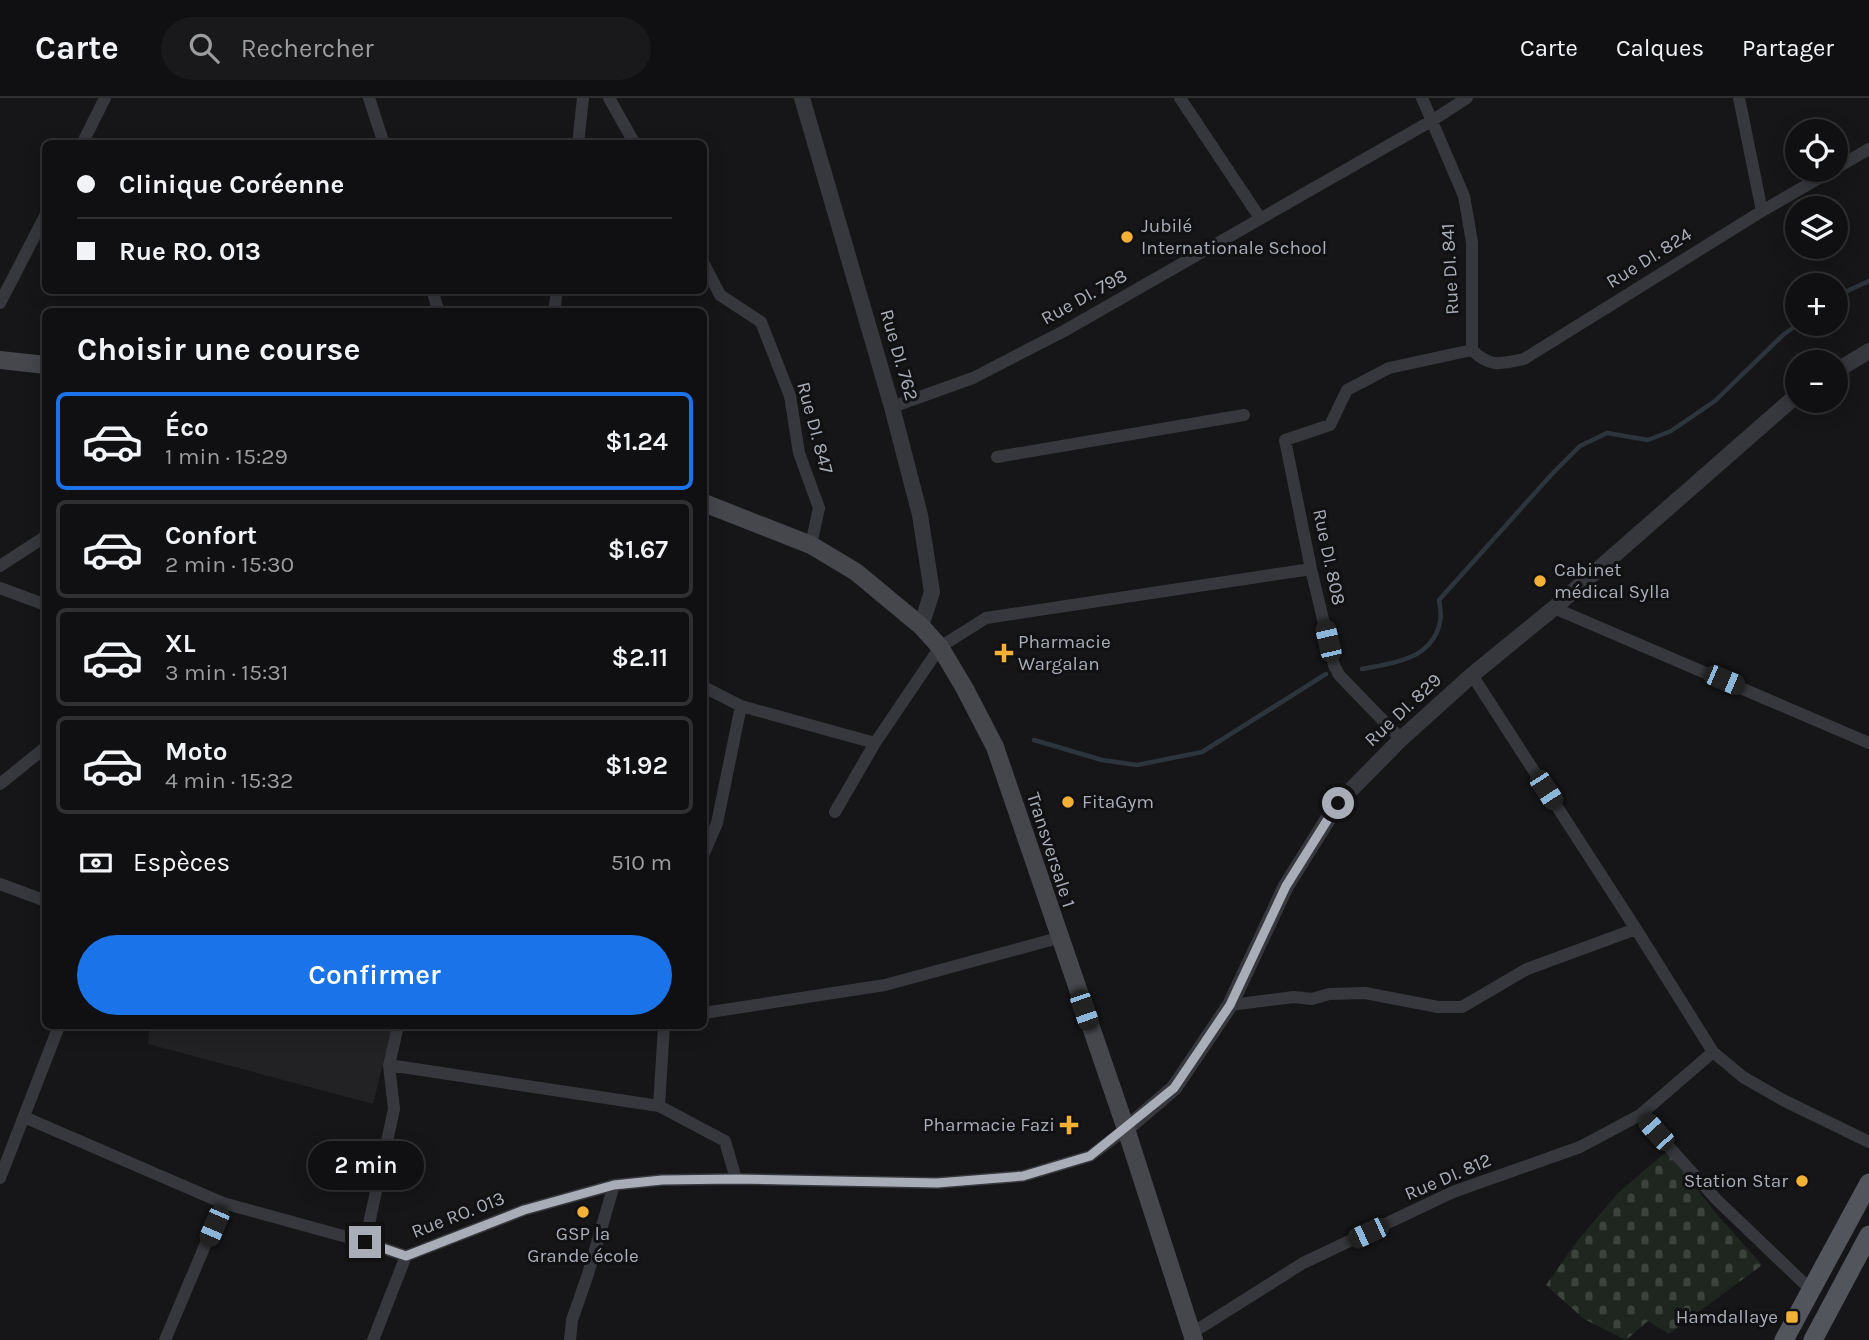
<!DOCTYPE html>
<html lang="fr">
<meta charset="utf-8">
<style>
body{margin:0;font-family:Karla,sans-serif;background:#19191b;color:#f1f3f6;height:100vh;display:flex;flex-direction:column;font-size:26px;white-space:nowrap}
*{box-sizing:border-box;margin:0}
p{font-size:23px;color:#9c9d9f}
.icon{flex:none;width:38px;height:38px;fill:none;stroke:currentColor;stroke-width:2;stroke-linecap:round;stroke-linejoin:round}
.map{position:relative;flex:1;overflow:hidden}
.drawer{position:absolute;left:42px;top:210px;width:665px;height:721px;display:flex;flex-direction:column;background:#101012;border-radius:10px;box-shadow:0 4px 18px #0003,0 0 0 2px #303032}
.drawer>*{flex:none}
.hud{position:absolute;left:42px;top:42px;width:665px;height:154px;border-radius:10px;box-shadow:0 4px 18px #0003,0 0 0 2px #303032;display:grid;align-content:center;height:154px;padding:0 35px;background:#101012}
.controls{position:absolute;left:1785px;top:21px;display:grid;gap:14px}
.controls a{display:grid;place-items:center;width:63px;height:63px;border-radius:50%;background:#101012;box-shadow:0 4px 18px #0003,0 0 0 2px #303032;font-size:35px}
.end{position:absolute;width:32px;height:32px;margin:-16px;border:9px solid #a8adb8;background:#111;box-shadow:0 0 0 4px #111}
.from{border-radius:50%}
.bubble{position:absolute;height:49px;border-radius:24px;background:#101012;box-shadow:0 4px 18px #0003,0 0 0 2px #303032;font-size:23px;font-weight:600;line-height:49px;text-align:center}
.car{position:absolute;width:21px;height:42px;margin:-21px -10px;border-radius:9px;box-shadow:0 0 5px 2px #0007;background:linear-gradient(#222 24%,#8ab4d8 0 40%,#222 0 76%,#8ab4d8 0 86%,#222 0)}
.hud b{display:flex;align-items:center;gap:24px;height:66px;font-size:26px}
.hud b+b{border-top:2px solid #303032}
.hud i{width:18px;height:18px;background:#f1f3f6}
ul{padding:0;list-style:none}
li{display:flex;align-items:center;gap:21px;height:98px;margin:0 14px 10px;padding:0 21px;border:4px solid #303032;border-radius:10px}
li div{flex:1}
li b{display:block;font-size:26px}
li em{font-style:normal;font-weight:600}
li.current{border-color:#1a73e8}
li>.icon{width:63px;height:63px;stroke-width:1.5}
h2{padding:0 35px;font-size:32px;line-height:84px}
.pay{display:flex;align-items:center;gap:18px;height:77px;padding:0 35px;font-size:26px}
.pay p{margin-inline-start:auto}
.button{display:flex;gap:14px;margin-top:auto;padding:14px 35px}
.button a{flex:1;height:80px;border-radius:42px;background:#1a73e8;color:#fff;font-size:28px;font-weight:600;line-height:80px;text-align:center}
header{display:flex;align-items:center;gap:42px;box-sizing:border-box;height:98px;padding:0 35px;background:#101012;border-bottom:2px solid #303032}
header strong{font-size:33px}
nav{display:flex;gap:38px;margin-inline-start:auto;font-size:24px}
.search{width:490px;height:63px;background:#19191b;display:flex;align-items:center;gap:18px;box-sizing:border-box;padding:0 24px;border-radius:38px;color:#9c9d9f;font-size:26px}
.map>svg:first-child{display:block}
</style>
<header>
<strong>Carte</strong>
<div class="search"><svg class="icon" aria-label="search" viewBox="0 0 24 24"><circle cx="10" cy="10" r="6"/><path d="M15 15l6 6"/></svg>Rechercher</div>
<nav><a>Carte</a><a>Calques</a><a>Partager</a></nav>
</header>
<div class="map">
<svg width="1869" height="1242" viewBox="0 0 1869 1242">
<defs>
<pattern id="cemetery-stones" width="16" height="16" patternUnits="userSpaceOnUse" patternTransform="scale(1.75)"><rect width="16" height="16" fill="#1e261f"/><path d="M2 7V4a2 2 0 0 1 4 0v3zM10 15v-3a2 2 0 0 1 4 0v3z" fill="#3c433d"/></pattern>
</defs>
<rect width="100%" height="100%" fill="#161618"/>
<path fill="#222225" d="M150,928H392L373,1006L148,946Z"/>
<path fill="url(#cemetery-stones)" d="M1667,1053L1715,1114L1762,1167L1669,1236L1648,1223L1626,1242L1584,1221L1546,1187L1578,1142L1618,1095Z"/>
<g fill="none" stroke-linecap="round" stroke-linejoin="round">
<path stroke="#2c353c" stroke-width="4.5" d="M1836,198L1869,183
M1362,571C1393,565 1432,562 1440,524C1442,517 1440,509 1439,502L1552,376L1580,348L1607,335L1648,342L1671,333L1715,303L1783,237L1798,226
M1034,642L1102,662L1137,667L1202,654L1326,576"/>
<path stroke="#37383d" stroke-width="12" d="M369,0L384,46
M609,0L635,46
M1180,0L1260,120
M1422,0L1464,98L1472,144V252C1490,270 1501,266 1524,261L1762,113L1833,72
M1739,0L1762,113
M82,46L105,0
M578,46L583,0
M1836,70L1869,51
M704,166L720,197L761,224L790,298L799,355L819,410L811,447
M432,192L439,214
M0,205L46,116
M554,214L557,192
M892,309L973,280L1064,233L1433,22L1467,0
M997,359L1244,317
M0,468L46,438
M0,490L46,507
M1554,510L1869,645
M1472,577L1636,831L1713,954L1743,979L1783,1002L1869,1044
M704,589L741,608L875,645
M1401,641L1339,577L1334,567L1311,471L1285,342L1330,327L1347,292L1389,270L1472,252
M0,686L46,649
M835,714L875,645L940,549L986,520L1311,471
M704,755L717,725L741,608
M0,786L46,803
M1230,907L1294,899L1312,901L1329,896L1365,895L1438,909H1462L1527,871L1636,831
M704,915L885,887L1058,840
M389,967L659,1008L725,1043L736,1081
M659,1008L664,928
M1640,1017L1717,1102L1811,1192
M24,1019L223,1105L365,1144L406,1158L524,1112L614,1087L662,1082L736,1081L937,1085L1023,1078L1090,1058L1126,1031
M0,1080L59,928
M365,1144L394,1011L389,967L398,928
M1192,1235L1303,1165L1453,1094L1580,1049L1640,1017L1713,954
M165,1242L223,1105
M373,1242L406,1158
M570,1242L572,1222L588,1176L614,1087"/>
<path stroke="#37383d" stroke-width="16" d="M802,0L892,309L920,417L932,494L921,528
M1836,273L1869,253
M1126,1031L1174,990L1230,907L1286,788L1338,705L1401,641L1472,577L1554,510L1797,297"/>
<path stroke="#45474d" stroke-width="18" d="M0,262L46,267
M704,405L811,447L856,474L921,528L940,549L965,591L995,649L1126,1031L1194,1242"/>
<path stroke="#53555c" stroke-width="19" d="M1784,1242L1869,1085
M1813,1242L1869,1137"/>
</g>
<g fill="none" stroke-linecap="round" stroke-linejoin="round">
<path stroke="#a8adb8" stroke-width="9" d="M365,1144L406,1158L524,1112L614,1087L662,1082L736,1081L937,1085L1023,1078L1090,1058L1174,990L1230,907L1286,788L1338,705"/>
</g>
<g fill="#f2b134" stroke="#111113" stroke-width="2.5">
<circle cx="1127" cy="139" r="7"/>
<circle cx="1540" cy="483" r="7"/>
<path d="M1000.5 544.5h7v7h7v7h-7v7h-7v-7h-7v-7h7z"/>
<circle cx="1068" cy="704" r="7"/>
<path d="M1065.5 1016.5h7v7h7v7h-7v7h-7v-7h-7v-7h7z"/>
<circle cx="1802" cy="1083" r="7"/>
<circle cx="583" cy="1114" r="7"/>
<rect x="1785" y="1212" width="14" height="14" rx="3.5"/>
</g>
<g text-anchor="middle" dominant-baseline="central" stroke-width="6" stroke-linejoin="round" paint-order="stroke">
<g font-size="19" fill="#a8adb8" stroke="#111113" text-anchor="start">
<text x="1141" y="128">Jubilé<tspan x="1141" dy="22">Internationale School</tspan></text>
<text x="1554" y="472">Cabinet<tspan x="1554" dy="22">médical Sylla</tspan></text>
<text x="1018" y="544">Pharmacie<tspan x="1018" dy="22">Wargalan</tspan></text>
<text x="1082" y="704">FitaGym</text>
<text x="1055" y="1027" text-anchor="end">Pharmacie Fazi</text>
<text x="1788" y="1083" text-anchor="end">Station Star</text>
<text x="583" y="1136" text-anchor="middle">GSP la<tspan x="583" dy="22">Grande école</tspan></text>
<text x="1778" y="1219" text-anchor="end">Hamdallaye</text>
</g>
<g font-size="19" fill="#a8adb8" stroke="#111113">
<text transform="translate(1649 160) rotate(-32)">Rue DI. 824</text>
<text transform="translate(1450 171) rotate(-93)">Rue DI. 841</text>
<text transform="translate(1084 199) rotate(-29)">Rue DI. 798</text>
<text transform="translate(899 257) rotate(74)">Rue DI. 762</text>
<text transform="translate(815 330) rotate(75)">Rue DI. 847</text>
<text transform="translate(1329 459) rotate(78)">Rue DI. 808</text>
<text transform="translate(1403 612) rotate(-43)">Rue DI. 829</text>
<text transform="translate(1051 752) rotate(72)">Transversale 1</text>
<text transform="translate(1448 1079) rotate(-23)">Rue DI. 812</text>
<text transform="translate(458 1117) rotate(-21)">Rue RO. 013</text>
</g>
</g>
</svg>
<div class="controls">
<a><svg class="icon" aria-label="locate" viewBox="0 0 24 24"><circle cx="12" cy="12" r="6"/><path d="M12 2v4M12 18v4M2 12h4M18 12h4"/></svg></a>
<a><svg class="icon" aria-label="layers" viewBox="0 0 24 24"><path d="M12 4l9 5-9 5-9-5zM3 14l9 5 9-5"/></svg></a>
<a>+</a>
<a>−</a>
</div>
<i class="end from" style="left:1338px;top:705px"></i>
<i class="end" style="left:365px;top:1144px"></i>
<div class="bubble" style="left:308px;top:1043px;width:116px">2 min</div>
<i class="car" style="left:1328px;top:543px;rotate:347deg"></i>
<i class="car" style="left:1724px;top:582px;rotate:113deg"></i>
<i class="car" style="left:1546px;top:692px;rotate:147deg"></i>
<i class="car" style="left:1084px;top:912px;rotate:161deg"></i>
<i class="car" style="left:1656px;top:1034px;rotate:318deg"></i>
<i class="car" style="left:214px;top:1128px;rotate:203deg"></i>
<i class="car" style="left:1368px;top:1135px;rotate:245deg"></i>
<div class="hud">
<b><i class="from"></i>Clinique Coréenne</b>
<b><i></i>Rue RO. 013</b>
</div>
<section class="drawer">
<h2>Choisir une course</h2>
<ul>
<li class="current"><svg class="icon" aria-label="car" viewBox="0 0 24 24"><path d="M5 17H2v-5l4-1 3-4h7l3 4 3 1v5h-3M9 17h6M6 11h13"/><circle cx="7" cy="17" r="2"/><circle cx="17" cy="17" r="2"/></svg><div><b>Éco</b><p>1 min · 15:29</p></div><em>$1.24</em></li>
<li><svg class="icon" aria-label="car" viewBox="0 0 24 24"><path d="M5 17H2v-5l4-1 3-4h7l3 4 3 1v5h-3M9 17h6M6 11h13"/><circle cx="7" cy="17" r="2"/><circle cx="17" cy="17" r="2"/></svg><div><b>Confort</b><p>2 min · 15:30</p></div><em>$1.67</em></li>
<li><svg class="icon" aria-label="car" viewBox="0 0 24 24"><path d="M5 17H2v-5l4-1 3-4h7l3 4 3 1v5h-3M9 17h6M6 11h13"/><circle cx="7" cy="17" r="2"/><circle cx="17" cy="17" r="2"/></svg><div><b>XL</b><p>3 min · 15:31</p></div><em>$2.11</em></li>
<li><svg class="icon" aria-label="car" viewBox="0 0 24 24"><path d="M5 17H2v-5l4-1 3-4h7l3 4 3 1v5h-3M9 17h6M6 11h13"/><circle cx="7" cy="17" r="2"/><circle cx="17" cy="17" r="2"/></svg><div><b>Moto</b><p>4 min · 15:32</p></div><em>$1.92</em></li>
</ul>
<div class="pay"><svg class="icon" aria-label="cash" viewBox="0 0 24 24"><path d="M3 7h18v10H3z"/><circle cx="12" cy="12" r="2"/></svg>Espèces<p>510 m</p></div>
<div class="button"><a>Confirmer</a></div>
</section>
</div>
